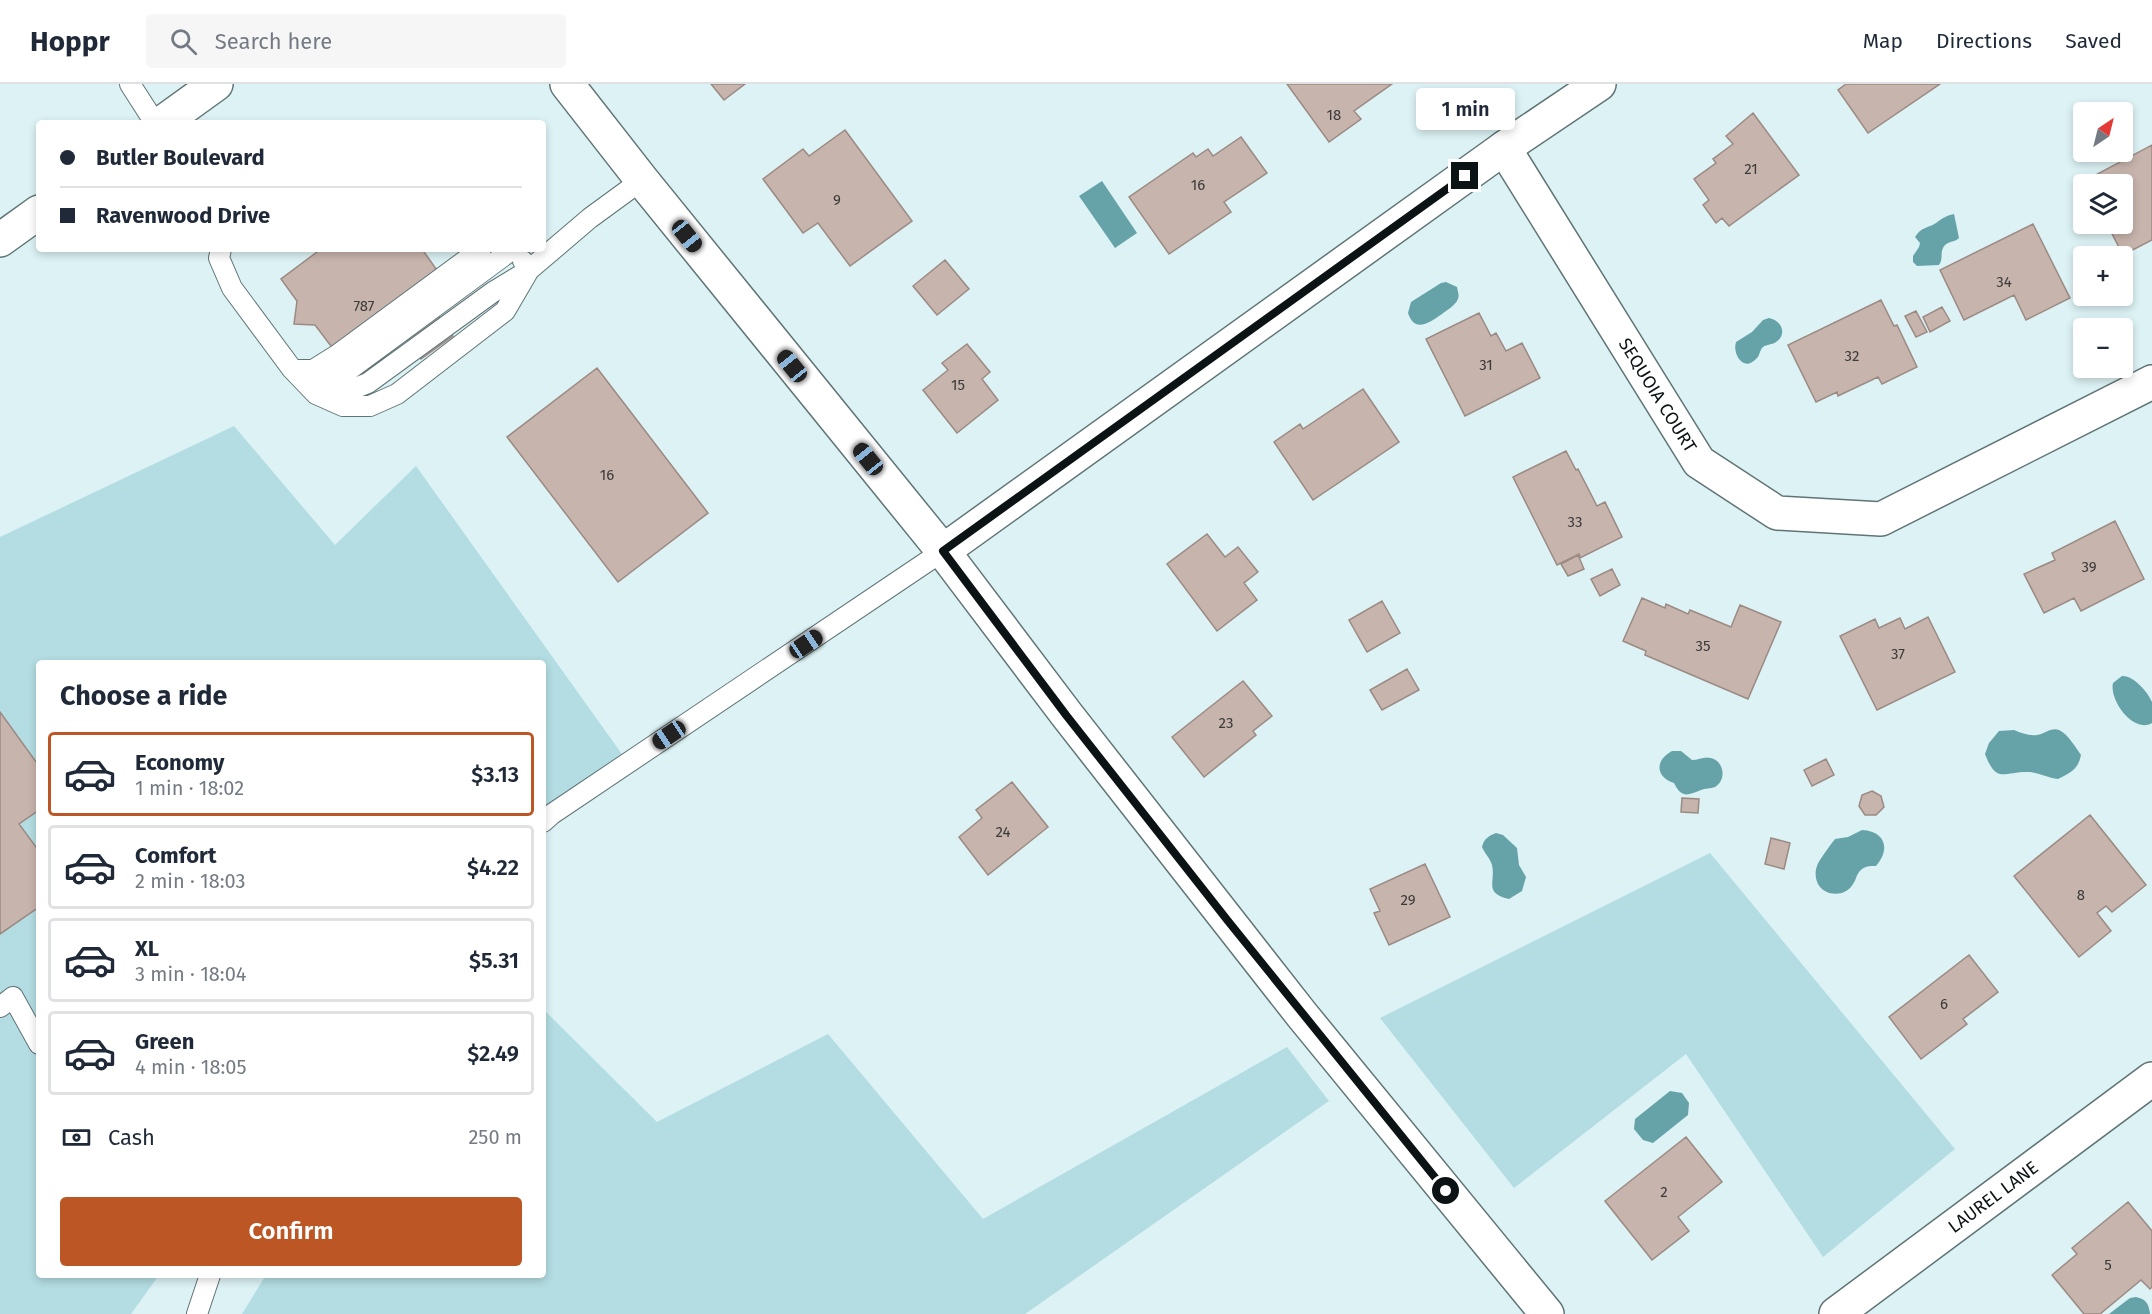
<!DOCTYPE html>
<meta charset="utf-8">
<style>
body{margin:0;font-family:"Fira Sans",sans-serif;background:#f6f6f7;color:#1f2937;height:100vh;display:flex;flex-direction:column;font-size:22px;white-space:nowrap}
*{box-sizing:border-box;margin:0}
p{font-size:20px;color:#747a83}
.icon{flex:none;width:33px;height:33px;fill:none;stroke:currentColor;stroke-width:2;stroke-linecap:round;stroke-linejoin:round}
.map{position:relative;flex:1;overflow:hidden}
.sheet{position:absolute;left:36px;top:576px;width:510px;height:618px;display:flex;flex-direction:column;background:#fff;border-radius:6px;box-shadow:0 3px 9px #0003}
.sheet>*{flex:none}
.guide{position:absolute;left:36px;top:36px;width:510px;height:132px;border-radius:6px;box-shadow:0 3px 9px #0003;display:grid;align-content:center;height:132px;padding:0 24px;background:#fff}
.needle{width:39px;rotate:35deg}
.fabs{position:absolute;left:2073px;top:18px;display:grid;gap:12px}
.fabs a{display:grid;place-items:center;width:60px;height:60px;border-radius:6px;background:#fff;box-shadow:0 3px 9px #0003;font-size:30px}
.end{position:absolute;width:27px;height:27px;margin:-14px;border:8px solid #0c1314;background:#fff;box-shadow:0 0 0 3px #fff}
.from{border-radius:50%}
.bubble{position:absolute;height:42px;border-radius:6px;background:#fff;box-shadow:0 3px 9px #0003;font-size:20px;font-weight:600;line-height:42px;text-align:center}
.car{position:absolute;width:18px;height:36px;margin:-18px -9px;border-radius:8px;box-shadow:0 0 4px 2px #0007;background:linear-gradient(#222 24%,#8ab4d8 0 40%,#222 0 76%,#8ab4d8 0 86%,#222 0)}
.guide b{display:flex;align-items:center;gap:21px;height:57px;font-size:22px}
.guide b+b{border-top:2px solid #e0e1e3}
.guide i{width:15px;height:15px;background:#1f2937}
ul{padding:0;list-style:none}
li{display:flex;align-items:center;gap:18px;height:84px;margin:0 12px 9px;padding:0 12px;border:3px solid #e0e1e3;border-radius:6px}
li div{flex:1}
li b{display:block;font-size:22px}
li em{font-style:normal;font-weight:600}
li.selected{border-color:#bc5725}
li>.icon{width:54px;height:54px;stroke-width:1.5}
h2{padding:0 24px;font-size:27px;line-height:72px}
.pay{display:flex;align-items:center;gap:15px;height:66px;padding:0 24px;font-size:22px}
.pay p{margin-inline-start:auto}
.primary-button{display:flex;gap:12px;margin-top:auto;padding:12px 24px}
.primary-button a{flex:1;height:69px;border-radius:6px;background:#bc5725;color:#fff;font-size:24px;font-weight:600;line-height:69px;text-align:center}
header{display:flex;align-items:center;gap:36px;box-sizing:border-box;height:84px;padding:0 30px;background:#fff;border-bottom:2px solid #e0e1e3}
header strong{font-size:28px}
nav{display:flex;gap:33px;margin-inline-start:auto;font-size:21px}
.search{width:420px;height:54px;background:#f6f6f7;display:flex;align-items:center;gap:15px;box-sizing:border-box;padding:0 21px;border-radius:6px;color:#747a83;font-size:22px}
.map>svg:first-child{display:block}
</style>
<header>
<strong>Hoppr</strong>
<div class="search"><svg class="icon" aria-label="search" viewBox="0 0 24 24"><circle cx="10" cy="10" r="6"/><path d="M15 15l6 6"/></svg>Search here</div>
<nav><a>Map</a><a>Directions</a><a>Saved</a></nav>
</header>
<div class="map">
<svg width="2152" height="1230" viewBox="0 0 2152 1230">
<rect width="100%" height="100%" fill="#dcf2f4"/>
<path fill="#b3dde2" d="M234,342L335,461L416,382L629,680L543,736V579H39V1191H159L131,1230H0V453Z
M1710,769L1955,1065L1823,1173L1686,970L1514,1104L1380,934Z
M543,925L657,1038L828,950L983,1135L1287,963L1329,1017L1025,1230H242L266,1191H543Z"/>
<path fill="#66a3a9" d="M1102,97L1137,149L1115,164L1079,112Z
M1954,130L1959,154C1955,158 1950,157 1945,161C1939,168 1944,174 1939,181L1917,182L1913,178V172L1919,163L1920,159L1915,153C1921,143 1928,144 1936,139C1943,134 1945,132 1954,130Z
M1446,198L1457,203C1458,209 1460,212 1457,217C1454,222 1447,226 1442,230C1430,238 1415,250 1408,229L1411,218L1441,199Z
M1769,234C1781,236 1788,250 1776,258C1772,261 1767,260 1763,263C1759,267 1760,272 1756,275C1744,288 1732,271 1736,258L1752,248L1763,236Z
M2122,592C2133,591 2148,608 2152,618C2152,623 2152,633 2152,639C2133,650 2109,616 2113,599Z
M2014,646C2021,649 2029,652 2037,651C2045,650 2051,643 2059,646C2068,650 2076,664 2081,671C2078,686 2070,689 2058,695C2048,694 2039,689 2030,688C2003,687 1997,701 1985,670L1989,659L1999,647Z
M1672,667H1681L1692,676C1699,676 1704,672 1711,674C1724,677 1727,696 1715,703C1710,705 1705,704 1701,706C1688,711 1682,715 1674,699C1656,693 1654,677 1672,667Z
M1862,746C1885,747 1891,765 1876,782C1869,782 1864,782 1859,788C1856,792 1856,796 1853,800C1846,813 1825,813 1818,800C1815,794 1815,787 1817,782C1819,776 1832,759 1835,755L1848,753Z
M1496,749L1503,751L1517,764L1519,781L1526,793L1522,807L1509,815C1483,809 1496,798 1492,781C1490,774 1485,770 1482,763C1484,755 1488,752 1496,749Z
M1670,1007L1682,1009L1689,1019L1688,1031L1653,1059L1643,1056L1634,1045L1635,1035Z
M2136,1213C2146,1215 2149,1220 2150,1230H2109L2130,1214Z"/>
<path fill="#c7b4ad" stroke="#9b8a83" stroke-width="1.5" d="M711,0H745L724,16Z
M1287,0H1392L1354,27L1361,35L1329,58Z
M1846,0H1940L1868,49L1838,6Z
M1753,29L1799,91L1729,142L1722,134L1716,139L1703,121L1709,116L1694,95L1716,79L1713,75L1733,60L1726,52Z
M845,46L912,137L850,182L818,139L803,149L763,95L803,65L809,72Z
M1241,53L1267,89L1224,118L1231,128L1169,170L1129,113L1193,69L1196,73L1208,65L1213,72Z
M2152,61V156L2123,171L2107,140H2122V100H2088L2086,96Z
M2033,140L2070,214L2026,236L2014,211L1964,236L1940,186Z
M321,165H422L439,189L418,204L453,252L421,275L387,228L334,266L315,241L294,240L297,217L281,195Z
M945,176L969,205L937,231L913,202Z
M1881,216L1894,242L1897,241L1917,283L1882,300L1878,293L1838,312L1837,308L1816,318L1788,261Z
M1942,223L1950,237L1930,248L1923,233Z
M1916,227L1927,248L1916,253L1905,232Z
M1479,229L1491,252L1496,249L1506,267L1522,259L1540,294L1465,332L1426,255Z
M967,260L990,288L982,295L998,316L957,349L923,306L948,286L942,279Z
M597,284L708,429L618,498L507,353Z
M1363,305L1399,358L1313,416L1274,358L1300,340L1303,345Z
M1566,367L1576,386L1578,385L1597,422L1605,418L1622,453L1580,474L1579,470L1557,481L1513,393Z
M2115,437L2144,495L2081,527L2074,514L2044,529L2024,490L2055,476L2052,469Z
M1207,450L1225,473L1238,463L1258,488L1244,499L1257,516L1217,547L1167,480Z
M1578,471L1584,485L1568,492L1561,480Z
M1612,485L1620,501L1600,512L1591,495Z
M1642,514L1665,524L1666,520L1688,530L1690,526L1731,543L1740,521L1781,538L1748,615L1645,571L1646,567L1623,557Z
M1382,517L1400,549L1367,568L1349,536Z
M1928,533L1955,588L1877,626L1840,552L1875,535L1879,544L1900,534L1905,545Z
M1407,585L1419,606L1382,626L1370,606Z
M1243,597L1272,632L1253,647L1256,651L1204,693L1172,653Z
M0,628L39,682V726L19,740L39,767V823L0,850Z
M1826,675L1834,691L1812,702L1804,686Z
M1012,698L1048,743L988,791L959,753L982,734L976,726Z
M1872,707L1881,712L1884,723L1876,731H1865L1859,722L1862,711Z
M1682,714L1699,715L1698,729L1681,728Z
M2090,731L2146,801L2112,828L2106,822L2097,829L2111,847L2079,873L2014,792Z
M1771,754L1790,759L1784,785L1765,780Z
M1425,780L1450,833L1389,861L1374,829L1380,827L1370,805Z
M1969,871L1998,908L1963,935L1967,940L1921,975L1889,933Z
M1686,1053L1722,1098L1678,1133L1689,1147L1652,1176L1605,1117Z
M2128,1118L2152,1147V1203L2150,1205L2141,1196L2100,1230H2084L2052,1191L2077,1170L2072,1164Z"/>
<g fill="none" stroke-linecap="round" stroke-linejoin="round">
<g stroke="#607476" stroke-width="22">
<path id="service" d="M130,0L155,39
M221,165L219,174L232,204L292,285L316,310L343,322H370L397,310L505,227L529,186
M523,177L529,186L590,134L642,96
M297,286H313L337,271L481,165
M313,295L317,296L342,291L513,165
M314,300L348,307L368,299L493,208L526,188
M543,738L552,730L943,467
M0,923L13,913L39,960
M197,1230L210,1191"/>
</g>
<g stroke="#607476" stroke-width="36">
<g id="minor">
<path id="s1" d="M1504,64L1699,378L1777,429L1881,435L2152,298"/>
<path d="M943,467L1504,64L1599,0"/>
<path id="s2" d="M1836,1230L2152,995"/>
</g>
</g>
<g stroke="#607476" stroke-width="36">
<path id="tertiary" d="M567,0L642,96L943,467L1067,631L1302,931L1547,1230"/>
</g>
<g stroke="#607476" stroke-width="36">
<path id="trunk" d="M162,39L216,0
M0,156L39,128"/>
</g>
<use href="#service" stroke="#fff" stroke-width="20"/>
<use href="#minor" stroke="#fff" stroke-width="33"/>
<use href="#tertiary" stroke="#fff" stroke-width="33"/>
<use href="#trunk" stroke="#fff" stroke-width="33"/>
</g>
<g fill="none" stroke-linecap="round" stroke-linejoin="round">
<path stroke="#0c1314" stroke-width="8" d="M1446,1107L1228,837L1066,631L943,467L1465,92"/>
</g>
<g text-anchor="middle" dominant-baseline="central" stroke-width="5" stroke-linejoin="round" paint-order="stroke">
<g font-size="15" fill="#3b3b3a">
<text x="1334" y="31">18</text>
<text x="1751" y="85">21</text>
<text x="1198" y="101">16</text>
<text x="837" y="116">9</text>
<text x="2004" y="198">34</text>
<text x="364" y="222">787</text>
<text x="1852" y="272">32</text>
<text x="1486" y="281">31</text>
<text x="958" y="301">15</text>
<text x="607" y="391">16</text>
<text x="1575" y="438">33</text>
<text x="2089" y="483">39</text>
<text x="1703" y="562">35</text>
<text x="1898" y="570">37</text>
<text x="1226" y="639">23</text>
<text x="1003" y="748">24</text>
<text x="2081" y="811">8</text>
<text x="1408" y="816">29</text>
<text x="1944" y="920">6</text>
<text x="1664" y="1108">2</text>
<text x="2108" y="1181">5</text>
</g>
<g font-size="18" fill="#0c1314" stroke="#dcf2f4">
<text stroke="none"><textPath href="#s1" startOffset="291">SEQUOIA COURT</textPath></text>
<text stroke="none"><textPath href="#s2" startOffset="196">LAUREL LANE</textPath></text>
</g>
</g>
</svg>
<div class="fabs">
<a><svg class="needle" viewBox="-14 -14 28 28"><path d="M0-13l5 13h-10z" fill="#e53935"/><path d="M0 13l5-13h-10z" fill="#747a83"/></svg></a>
<a><svg class="icon" aria-label="layers" viewBox="0 0 24 24"><path d="M12 4l9 5-9 5-9-5zM3 14l9 5 9-5"/></svg></a>
<a>+</a>
<a>−</a>
</div>
<i class="end from" style="left:1446px;top:1107px"></i>
<i class="end" style="left:1465px;top:92px"></i>
<div class="bubble" style="left:1416px;top:4px;width:99px">1 min</div>
<i class="car" style="left:687px;top:152px;rotate:141deg"></i>
<i class="car" style="left:792px;top:282px;rotate:321deg"></i>
<i class="car" style="left:868px;top:375px;rotate:321deg"></i>
<i class="car" style="left:806px;top:560px;rotate:56deg"></i>
<i class="car" style="left:669px;top:651px;rotate:236deg"></i>
<div class="guide">
<b><i class="from"></i>Butler Boulevard</b>
<b><i></i>Ravenwood Drive</b>
</div>
<section class="sheet">
<h2>Choose a ride</h2>
<ul>
<li class="selected"><svg class="icon" aria-label="car" viewBox="0 0 24 24"><path d="M5 17H2v-5l4-1 3-4h7l3 4 3 1v5h-3M9 17h6M6 11h13"/><circle cx="7" cy="17" r="2"/><circle cx="17" cy="17" r="2"/></svg><div><b>Economy</b><p>1 min · 18:02</p></div><em>$3.13</em></li>
<li><svg class="icon" aria-label="car" viewBox="0 0 24 24"><path d="M5 17H2v-5l4-1 3-4h7l3 4 3 1v5h-3M9 17h6M6 11h13"/><circle cx="7" cy="17" r="2"/><circle cx="17" cy="17" r="2"/></svg><div><b>Comfort</b><p>2 min · 18:03</p></div><em>$4.22</em></li>
<li><svg class="icon" aria-label="car" viewBox="0 0 24 24"><path d="M5 17H2v-5l4-1 3-4h7l3 4 3 1v5h-3M9 17h6M6 11h13"/><circle cx="7" cy="17" r="2"/><circle cx="17" cy="17" r="2"/></svg><div><b>XL</b><p>3 min · 18:04</p></div><em>$5.31</em></li>
<li><svg class="icon" aria-label="car" viewBox="0 0 24 24"><path d="M5 17H2v-5l4-1 3-4h7l3 4 3 1v5h-3M9 17h6M6 11h13"/><circle cx="7" cy="17" r="2"/><circle cx="17" cy="17" r="2"/></svg><div><b>Green</b><p>4 min · 18:05</p></div><em>$2.49</em></li>
</ul>
<div class="pay"><svg class="icon" aria-label="cash" viewBox="0 0 24 24"><path d="M3 7h18v10H3z"/><circle cx="12" cy="12" r="2"/></svg>Cash<p>250 m</p></div>
<div class="primary-button"><a>Confirm</a></div>
</section>
</div>
